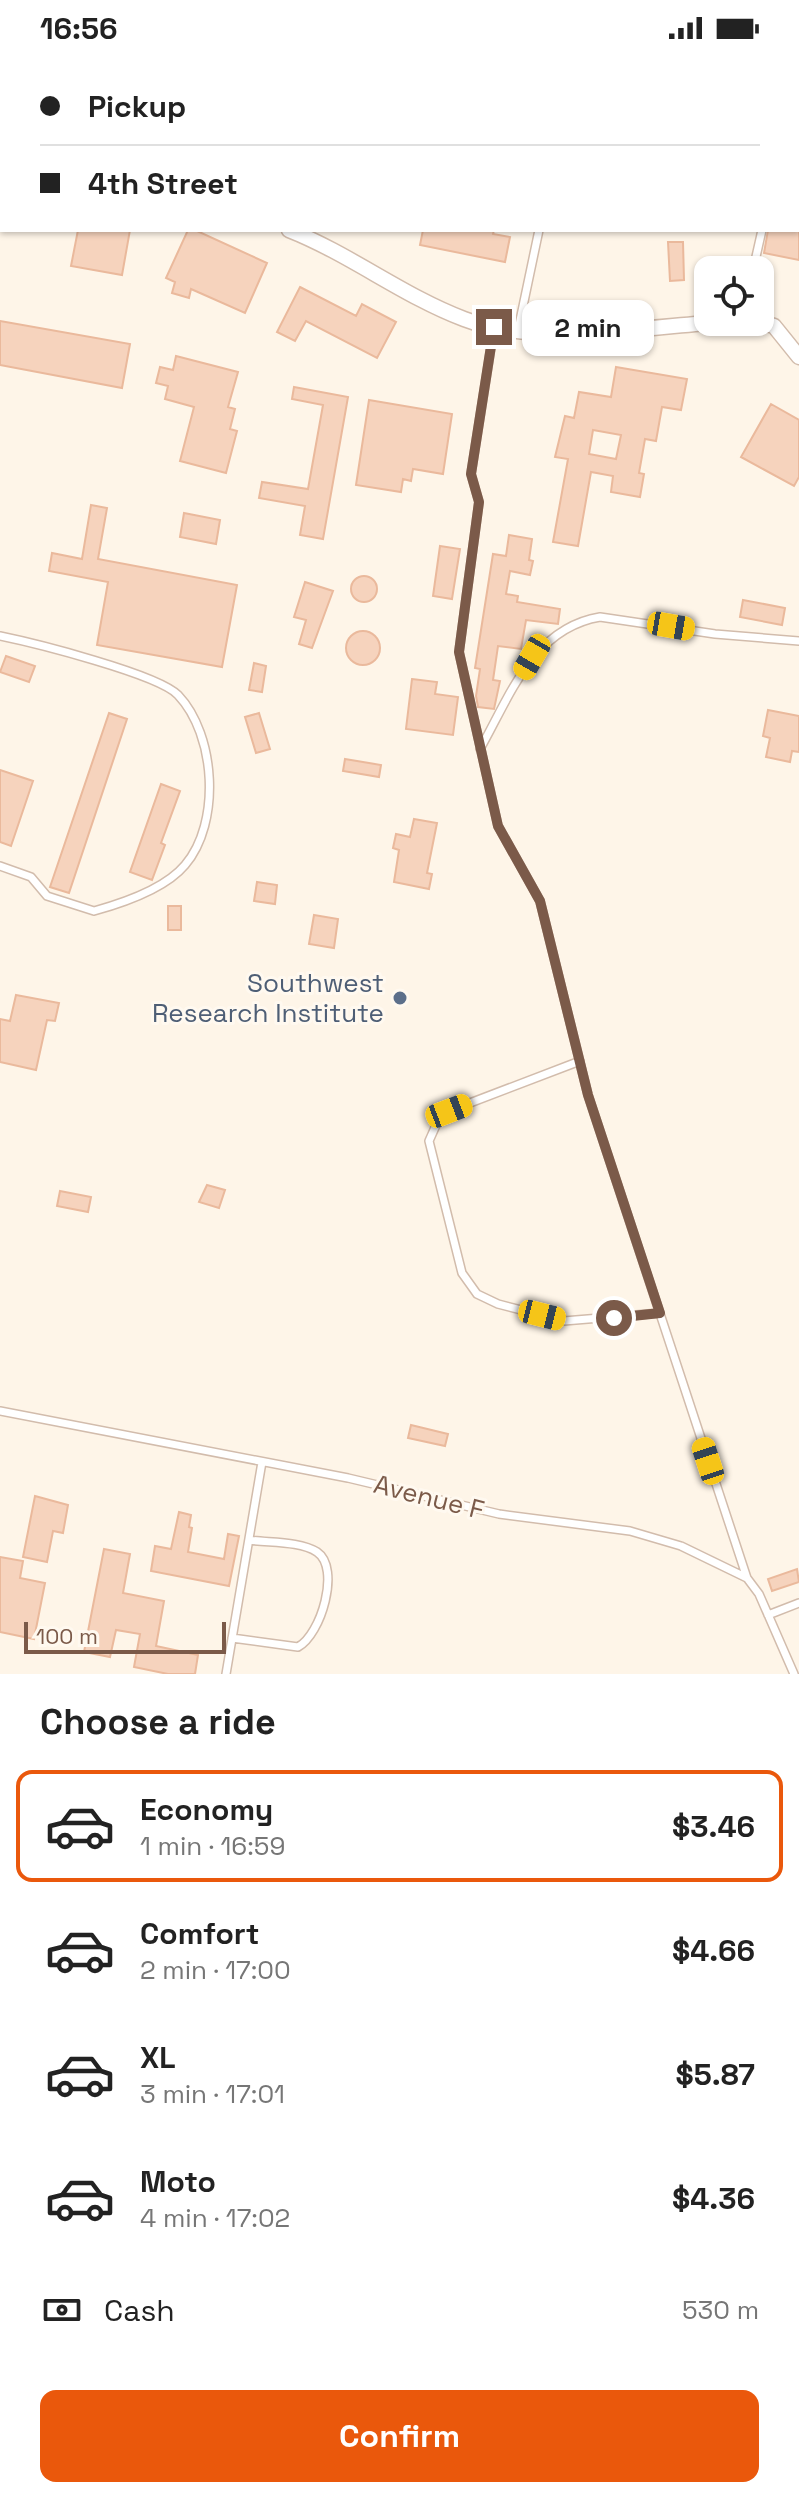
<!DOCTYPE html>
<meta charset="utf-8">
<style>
body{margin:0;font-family:"Space Grotesk",sans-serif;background:#f6f6f6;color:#222;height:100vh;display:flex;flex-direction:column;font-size:30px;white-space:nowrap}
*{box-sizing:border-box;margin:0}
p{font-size:26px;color:#767676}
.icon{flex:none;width:44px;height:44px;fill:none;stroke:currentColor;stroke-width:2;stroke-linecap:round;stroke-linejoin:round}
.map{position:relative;height:1618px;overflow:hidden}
.drawer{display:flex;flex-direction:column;background:#fff;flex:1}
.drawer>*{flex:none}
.hud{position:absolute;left:0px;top:0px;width:800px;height:176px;box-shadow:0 2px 6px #0004;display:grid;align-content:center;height:176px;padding:0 40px;background:#fff}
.fabs{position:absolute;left:694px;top:200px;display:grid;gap:16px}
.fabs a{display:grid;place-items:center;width:80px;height:80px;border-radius:16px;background:#fff;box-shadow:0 2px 6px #0004;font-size:40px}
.scale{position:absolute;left:24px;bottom:20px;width:202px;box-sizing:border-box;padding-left:8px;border:4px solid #7b5a49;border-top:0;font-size:22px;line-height:28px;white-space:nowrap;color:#7b5a49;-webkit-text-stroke:6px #fff9f0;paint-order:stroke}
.end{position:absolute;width:36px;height:36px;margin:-18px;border:10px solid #7b5a49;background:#fff;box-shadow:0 0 0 4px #fff}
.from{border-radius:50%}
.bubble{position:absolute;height:56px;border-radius:16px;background:#fff;box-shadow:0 2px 6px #0004;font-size:26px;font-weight:600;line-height:56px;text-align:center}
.car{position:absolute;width:24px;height:48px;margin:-24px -12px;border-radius:10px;box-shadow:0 0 6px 2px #0007;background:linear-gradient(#f5c518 24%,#345 0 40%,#f5c518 0 76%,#345 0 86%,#f5c518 0)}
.hud b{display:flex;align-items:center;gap:28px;height:76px;font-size:30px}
.hud b+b{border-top:2px solid #e0e0e0}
.hud i{width:20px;height:20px;background:#222}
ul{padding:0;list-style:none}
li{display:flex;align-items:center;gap:24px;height:112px;margin:0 16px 12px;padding:0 24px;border:4px solid transparent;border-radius:16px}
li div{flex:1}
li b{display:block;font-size:30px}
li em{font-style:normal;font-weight:600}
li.selected{border-color:#ea580c}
li>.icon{width:72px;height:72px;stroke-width:1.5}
h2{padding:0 40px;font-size:36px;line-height:96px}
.pay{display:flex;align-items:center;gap:20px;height:88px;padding:0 40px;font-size:30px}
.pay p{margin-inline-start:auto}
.cta{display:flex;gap:16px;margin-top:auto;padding:16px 40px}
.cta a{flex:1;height:92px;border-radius:16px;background:#ea580c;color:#fff;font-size:32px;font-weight:600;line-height:92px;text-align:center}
.status{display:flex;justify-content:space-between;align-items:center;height:56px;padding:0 40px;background:#fff;direction:ltr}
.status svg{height:22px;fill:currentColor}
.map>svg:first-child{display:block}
</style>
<div class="status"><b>16:56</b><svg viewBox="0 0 49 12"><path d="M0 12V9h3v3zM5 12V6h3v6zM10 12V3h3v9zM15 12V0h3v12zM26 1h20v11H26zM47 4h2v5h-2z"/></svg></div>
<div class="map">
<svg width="799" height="1618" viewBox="0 0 799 1618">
<rect width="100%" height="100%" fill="#fef5e8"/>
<path fill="#f6d3bd" stroke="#eab99c" stroke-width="2" fill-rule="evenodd" d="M78,174H130L122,219L71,210Z
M188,174H195L267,207L245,257L191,233L189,242L172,237L175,226L166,222Z
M423,174H494L493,178L510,181L505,206L420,189Z
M768,174H799V204L764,197Z
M668,186H683L684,224L670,225Z
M300,231L356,260L362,248L396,266L377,302L306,265L295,285L277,276Z
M0,265L130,288L122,332L0,309Z
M176,300L238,316L228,351L235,353L230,373L237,375L226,417L180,405L194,351L165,343L168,330L156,327L160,311L173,314Z
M616,311L687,323L681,354L662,351L656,385L645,383L639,417L644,418L640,441L611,436L613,420L591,416L578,490L553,486L568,403L555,401L565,360L574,362L579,336L611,341ZM593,374L621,379L616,403L589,398Z
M294,331L348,341L323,483L300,479L305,450L259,442L262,426L308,433L323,349L292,343Z
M369,344L452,358L443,418L413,413L411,425L403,423L401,436L356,429Z
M771,348L799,364V421L794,430L741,401Z
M91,449L107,452L98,503L237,529L222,611L97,589L108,526L49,515L52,497L82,503Z
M184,457L220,464L216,488L180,481Z
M509,479L532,483L529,504L533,505L530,519L510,515L506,538L518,540L517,546L560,553L558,568L526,564L521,593L498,590L493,624L500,625L494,653L478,651L476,640L480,613L475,612L493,498L506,500Z
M440,490L460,493L452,543L433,540Z
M351 533a13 13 0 1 1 26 0a13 13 0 1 1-26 0Z
M305,526L333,535L312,592L299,588L306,564L294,561Z
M743,544L785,552L782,569L740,561Z
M346 592a17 17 0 1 1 34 0a17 17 0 1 1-34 0Z
M6,600L35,610L29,626L0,616Z
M254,607L266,610L262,636L249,634Z
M412,623L437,626L435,638L458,641L453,679L406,673Z
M768,654L799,660V696L792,695L790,706L766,701L770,682L763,680Z
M109,657L127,663L69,837L50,831Z
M259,657L270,693L256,697L245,661Z
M345,703L381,709L379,721L343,715Z
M0,714L33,725L11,790L0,786Z
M161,728L180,735L161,787L165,789L152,824L130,816Z
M414,763L437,767L427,817L432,818L429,833L394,826L399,794L393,792L396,778L410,781Z
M257,826L277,829L275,848L254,845Z
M168,850H181V874H168Z
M314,859L338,863L334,892L309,888Z
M16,939L59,947L55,965L47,964L36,1014L0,1006V963L10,965Z
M207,1129L225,1134L219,1152L199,1146Z
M60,1135L91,1141L88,1156L57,1150Z
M411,1369L448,1378L445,1390L408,1382Z
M35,1440L68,1449L63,1477L53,1475L47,1506L23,1501Z
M179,1456L191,1459L189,1471L192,1472L188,1496L224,1503L228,1478L239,1480L229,1530L151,1515L155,1490L171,1493Z
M104,1493L130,1498L123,1537L164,1545L156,1590L198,1599L195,1618H168L134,1611L140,1578L116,1574L110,1601L84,1596Z
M0,1501L23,1505L20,1522L45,1527L34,1583L0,1576Z
M797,1513L799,1526L772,1535L768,1523Z"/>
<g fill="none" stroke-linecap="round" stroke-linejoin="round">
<g stroke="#d2bcac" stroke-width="10">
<path id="service" d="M589,2V0
M798,50L799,46
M753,214L762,174
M494,272L471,418L479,446L459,596L498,770L540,845L588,1039L747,1522
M518,274L539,174
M0,580C34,587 158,618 178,639C216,679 221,767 185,809C165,833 123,847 94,855L47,840L31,821L0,810
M480,693C510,640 533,572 600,561L715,578L799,585
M580,1005L449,1055L437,1067L429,1085L462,1217L477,1238L498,1248L564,1265L660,1257
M0,1355L348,1422L499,1458L630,1475L681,1490L747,1522L759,1538L794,1618
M768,1559L799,1547
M232,1582L298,1591C321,1579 341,1512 317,1496C300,1485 269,1487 249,1484
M226,1618L262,1406"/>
</g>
<g stroke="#d2bcac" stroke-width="17">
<path id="minor" d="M0,93H2
M289,174C350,198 403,240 464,263C533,290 647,271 720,266
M760,266L774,270L799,301"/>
</g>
<use href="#service" stroke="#fff" stroke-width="7"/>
<use href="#minor" stroke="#fff" stroke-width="14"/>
</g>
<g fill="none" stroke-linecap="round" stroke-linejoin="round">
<path stroke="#7b5a49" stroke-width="10" d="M494,271L471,418L479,446L459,596L498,770L540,845L588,1039L660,1257L614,1262"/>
</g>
<circle fill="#5c6f8a" stroke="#fff9f0" stroke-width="3" cx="400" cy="942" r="8"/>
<g text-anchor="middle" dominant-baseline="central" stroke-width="6" stroke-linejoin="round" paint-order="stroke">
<g font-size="26" fill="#4e5e75" stroke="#fff9f0" text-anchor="end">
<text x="384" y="927">Southwest<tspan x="384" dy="30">Research Institute</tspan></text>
</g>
<g font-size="26" fill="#7b5a49" stroke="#fff9f0">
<text transform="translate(429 1441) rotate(14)">Avenue F</text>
</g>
</g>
</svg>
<div class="fabs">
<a><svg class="icon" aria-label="locate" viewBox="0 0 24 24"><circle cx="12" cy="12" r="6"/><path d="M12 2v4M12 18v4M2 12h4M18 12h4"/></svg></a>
</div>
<div class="scale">100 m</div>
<i class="end from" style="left:614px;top:1262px"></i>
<i class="end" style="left:494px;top:271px"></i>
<div class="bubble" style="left:522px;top:244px;width:132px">2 min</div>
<i class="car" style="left:671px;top:570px;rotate:100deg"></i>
<i class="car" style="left:532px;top:601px;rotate:210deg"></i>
<i class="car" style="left:449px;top:1055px;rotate:69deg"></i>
<i class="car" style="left:542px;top:1259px;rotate:104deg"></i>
<i class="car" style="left:708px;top:1405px;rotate:342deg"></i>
<div class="hud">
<b><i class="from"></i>Pickup</b>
<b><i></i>4th Street</b>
</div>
</div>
<section class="drawer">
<h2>Choose a ride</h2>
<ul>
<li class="selected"><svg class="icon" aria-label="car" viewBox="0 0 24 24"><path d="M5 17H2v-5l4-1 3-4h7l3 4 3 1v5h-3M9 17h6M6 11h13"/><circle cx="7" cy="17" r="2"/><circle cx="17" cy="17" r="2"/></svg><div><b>Economy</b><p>1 min · 16:59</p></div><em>$3.46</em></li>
<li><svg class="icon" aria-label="car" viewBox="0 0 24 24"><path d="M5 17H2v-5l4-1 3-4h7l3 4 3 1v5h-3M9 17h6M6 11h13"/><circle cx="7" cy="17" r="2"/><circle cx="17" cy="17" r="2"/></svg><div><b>Comfort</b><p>2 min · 17:00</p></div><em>$4.66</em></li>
<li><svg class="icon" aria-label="car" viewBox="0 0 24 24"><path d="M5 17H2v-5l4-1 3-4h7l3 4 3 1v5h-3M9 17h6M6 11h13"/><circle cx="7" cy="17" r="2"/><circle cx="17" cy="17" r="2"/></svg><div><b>XL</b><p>3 min · 17:01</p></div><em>$5.87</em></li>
<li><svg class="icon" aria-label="car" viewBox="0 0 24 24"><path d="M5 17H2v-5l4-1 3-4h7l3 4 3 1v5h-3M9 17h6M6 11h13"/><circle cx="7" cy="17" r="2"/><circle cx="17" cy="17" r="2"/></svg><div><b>Moto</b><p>4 min · 17:02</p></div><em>$4.36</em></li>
</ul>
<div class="pay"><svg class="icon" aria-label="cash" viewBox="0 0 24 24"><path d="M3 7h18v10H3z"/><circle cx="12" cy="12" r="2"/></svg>Cash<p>530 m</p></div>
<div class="cta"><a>Confirm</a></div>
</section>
